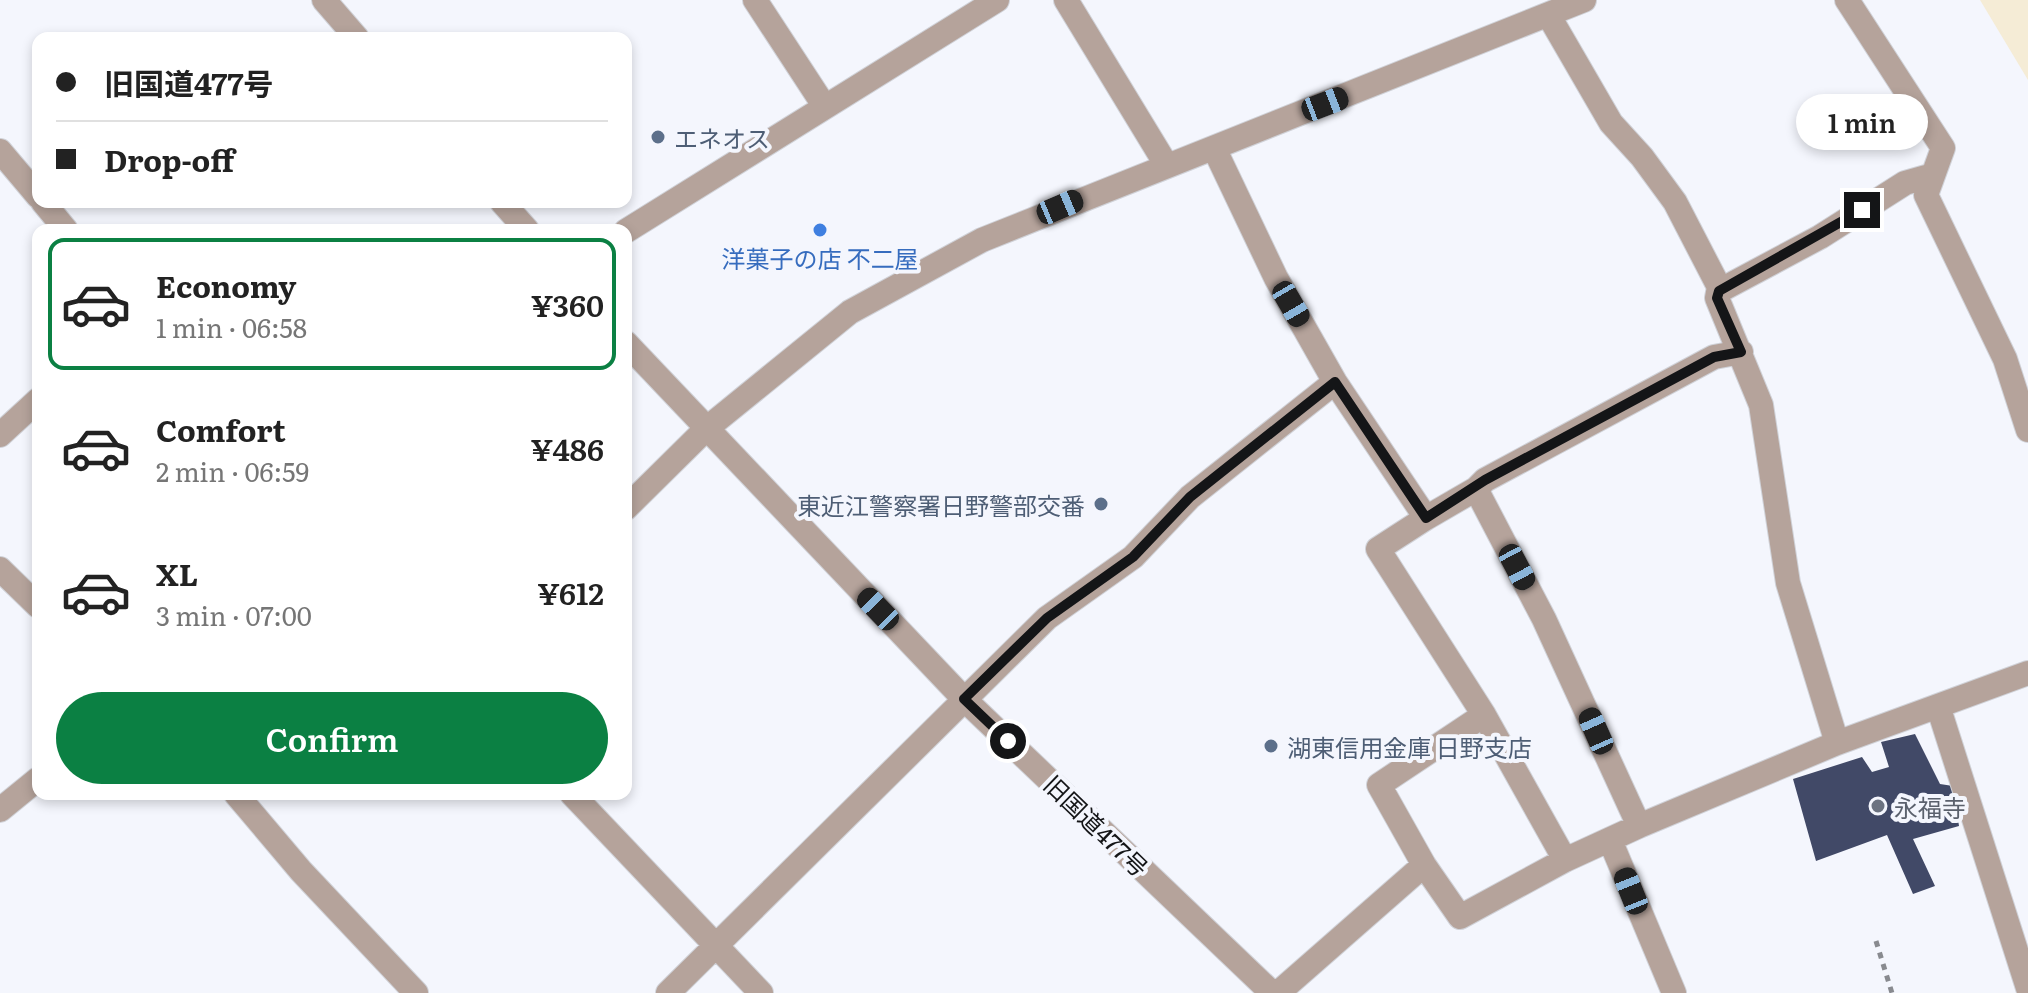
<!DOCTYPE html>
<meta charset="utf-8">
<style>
body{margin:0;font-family:Literata,"Noto Sans JP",serif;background:#f2f2f2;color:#222;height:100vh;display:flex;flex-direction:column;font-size:30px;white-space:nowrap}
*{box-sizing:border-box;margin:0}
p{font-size:26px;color:#767676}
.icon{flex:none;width:44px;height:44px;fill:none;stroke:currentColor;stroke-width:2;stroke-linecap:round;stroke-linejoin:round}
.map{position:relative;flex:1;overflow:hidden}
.panel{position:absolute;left:32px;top:224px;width:600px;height:576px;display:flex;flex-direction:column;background:#fff;border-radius:16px;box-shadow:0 4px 12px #0003}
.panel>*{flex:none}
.banner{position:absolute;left:32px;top:32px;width:600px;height:176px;border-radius:16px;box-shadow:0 4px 12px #0003;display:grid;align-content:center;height:176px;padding:0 24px;background:#fff}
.end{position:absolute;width:36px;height:36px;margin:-18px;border:10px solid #141517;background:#fff;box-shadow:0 0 0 4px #fff}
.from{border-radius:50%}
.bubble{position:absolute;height:56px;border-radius:28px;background:#fff;box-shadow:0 4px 12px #0003;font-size:26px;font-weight:600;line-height:56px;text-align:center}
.car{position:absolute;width:24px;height:48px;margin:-24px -12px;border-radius:10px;box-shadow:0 0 6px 2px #0007;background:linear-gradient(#222 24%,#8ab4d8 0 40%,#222 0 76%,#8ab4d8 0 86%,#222 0)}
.banner b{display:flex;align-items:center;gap:28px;height:76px;font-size:30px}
.banner b+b{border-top:2px solid #e0e0e0}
.banner i{width:20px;height:20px;background:#222}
ul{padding:14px 0 0;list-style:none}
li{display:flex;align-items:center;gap:24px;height:132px;margin:0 16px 12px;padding:0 8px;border:4px solid transparent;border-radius:16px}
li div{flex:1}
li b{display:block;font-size:30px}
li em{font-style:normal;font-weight:600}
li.active{border-color:#0b8043}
li>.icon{width:72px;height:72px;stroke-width:1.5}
.cta{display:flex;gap:16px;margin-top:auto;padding:16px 24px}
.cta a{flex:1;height:92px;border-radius:48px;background:#0b8043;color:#fff;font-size:32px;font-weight:600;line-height:92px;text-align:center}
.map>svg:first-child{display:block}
</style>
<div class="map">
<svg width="2028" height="993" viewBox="0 0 2028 993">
<rect width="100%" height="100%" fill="#f4f6fd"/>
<path fill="#f5ecd6" d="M1980,0H2028V80Z"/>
<path fill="#414967" d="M1915,734L1940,784L1953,786L1959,826L1913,839L1935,886L1913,894L1887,835L1816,861L1793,779L1862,757L1872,772L1889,767L1881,742Z"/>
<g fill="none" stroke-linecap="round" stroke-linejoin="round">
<g stroke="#d0d2d8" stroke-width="26">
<path id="minor" d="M324,0L357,38
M755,0L825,107
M1066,0L1167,166
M1847,0L1943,148L1926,195L2005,359L2028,430
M1549,16L1611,123L1642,157L1675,202L1719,287L1717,298L1761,405L1788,583L1837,743
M1214,148L1276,278L1335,382L1426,518L1476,489L1544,619L1639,826L1837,743L2028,673
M0,151L38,196
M43,202L66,230
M502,202L527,230
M626,231L997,0
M1719,291L1820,237L1905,183L1933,175
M626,343L964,699L1272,993
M0,435L38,400
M1476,489L1485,480L1714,357L1741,352
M626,508L706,429L850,312L982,240L1584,0
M1426,518L1378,549L1484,715L1565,860
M0,569L38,606
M1938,706L2028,988
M1484,715L1379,785L1424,865L1460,917L1565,860L1639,826
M236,794L301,871L416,993
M572,794L761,993
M0,810L38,779
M1610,840L1674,993
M668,993L1047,618L1133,557L1190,497L1335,382
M1278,993L1424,865"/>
</g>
<path stroke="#888a8f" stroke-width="5" stroke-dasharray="6 6" stroke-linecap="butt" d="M1876,941L1892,993"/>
<use href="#minor" stroke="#b5a39b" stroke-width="24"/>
</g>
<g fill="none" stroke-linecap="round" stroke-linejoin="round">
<path stroke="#141517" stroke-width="10" d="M1008,741L964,699L1047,618L1133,557L1190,497L1335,382L1426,518L1485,480L1714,357L1741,352L1717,298L1719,291L1862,210"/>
</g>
<g fill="#5c6f8a" stroke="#f4f6fd" stroke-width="3">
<circle cx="658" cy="137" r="8"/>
<circle cx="1101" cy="504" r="8"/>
<circle cx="1271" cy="746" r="8"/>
</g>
<circle fill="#3f7fe0" stroke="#f4f6fd" stroke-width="3" cx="820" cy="230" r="8"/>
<circle fill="#6b7280" stroke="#f4f6fd" stroke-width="3" cx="1878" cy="806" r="8"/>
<g text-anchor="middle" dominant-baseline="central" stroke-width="8" stroke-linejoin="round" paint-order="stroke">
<g font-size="24" fill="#4e5e75" stroke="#f4f6fd" text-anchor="start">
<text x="674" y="137">エネオス</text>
<text x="1085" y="504" text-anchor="end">東近江警察署日野警部交番</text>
<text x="1287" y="746">湖東信用金庫 日野支店</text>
</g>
<g font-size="24" fill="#366cbe" stroke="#f4f6fd">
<text x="820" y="257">洋菓子の店 不二屋</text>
</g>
<g font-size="24" fill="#5b616d" stroke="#f4f6fd" text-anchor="start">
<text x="1894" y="806">永福寺</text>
</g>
<g font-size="24" fill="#141517" stroke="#f4f6fd">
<text transform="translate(1097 825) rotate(44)">旧国道477号</text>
</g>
</g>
</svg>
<i class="end from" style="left:1008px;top:741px"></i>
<i class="end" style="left:1862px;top:210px"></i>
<div class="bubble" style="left:1796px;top:94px;width:132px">1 min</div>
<i class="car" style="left:1325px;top:104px;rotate:69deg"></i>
<i class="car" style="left:1060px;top:207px;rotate:67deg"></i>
<i class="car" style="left:1291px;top:304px;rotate:150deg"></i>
<i class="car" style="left:1517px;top:567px;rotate:152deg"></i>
<i class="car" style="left:878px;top:609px;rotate:316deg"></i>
<i class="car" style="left:1596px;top:731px;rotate:336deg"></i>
<i class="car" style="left:1631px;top:891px;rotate:338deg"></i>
<div class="banner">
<b><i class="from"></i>旧国道477号</b>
<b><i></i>Drop-off</b>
</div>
<section class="panel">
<ul>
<li class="active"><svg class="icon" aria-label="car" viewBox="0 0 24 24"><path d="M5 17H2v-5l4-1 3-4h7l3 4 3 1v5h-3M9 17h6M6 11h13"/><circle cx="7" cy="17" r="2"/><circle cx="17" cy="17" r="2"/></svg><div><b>Economy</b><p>1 min · 06:58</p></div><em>¥360</em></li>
<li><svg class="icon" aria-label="car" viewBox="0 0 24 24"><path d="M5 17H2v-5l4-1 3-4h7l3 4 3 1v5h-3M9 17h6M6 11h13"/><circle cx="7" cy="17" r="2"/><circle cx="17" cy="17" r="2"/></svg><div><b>Comfort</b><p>2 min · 06:59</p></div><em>¥486</em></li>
<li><svg class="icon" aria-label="car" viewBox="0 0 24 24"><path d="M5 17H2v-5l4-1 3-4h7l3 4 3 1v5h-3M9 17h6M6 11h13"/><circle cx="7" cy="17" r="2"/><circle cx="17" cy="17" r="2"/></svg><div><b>XL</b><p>3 min · 07:00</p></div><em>¥612</em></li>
</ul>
<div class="cta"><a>Confirm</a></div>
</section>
</div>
